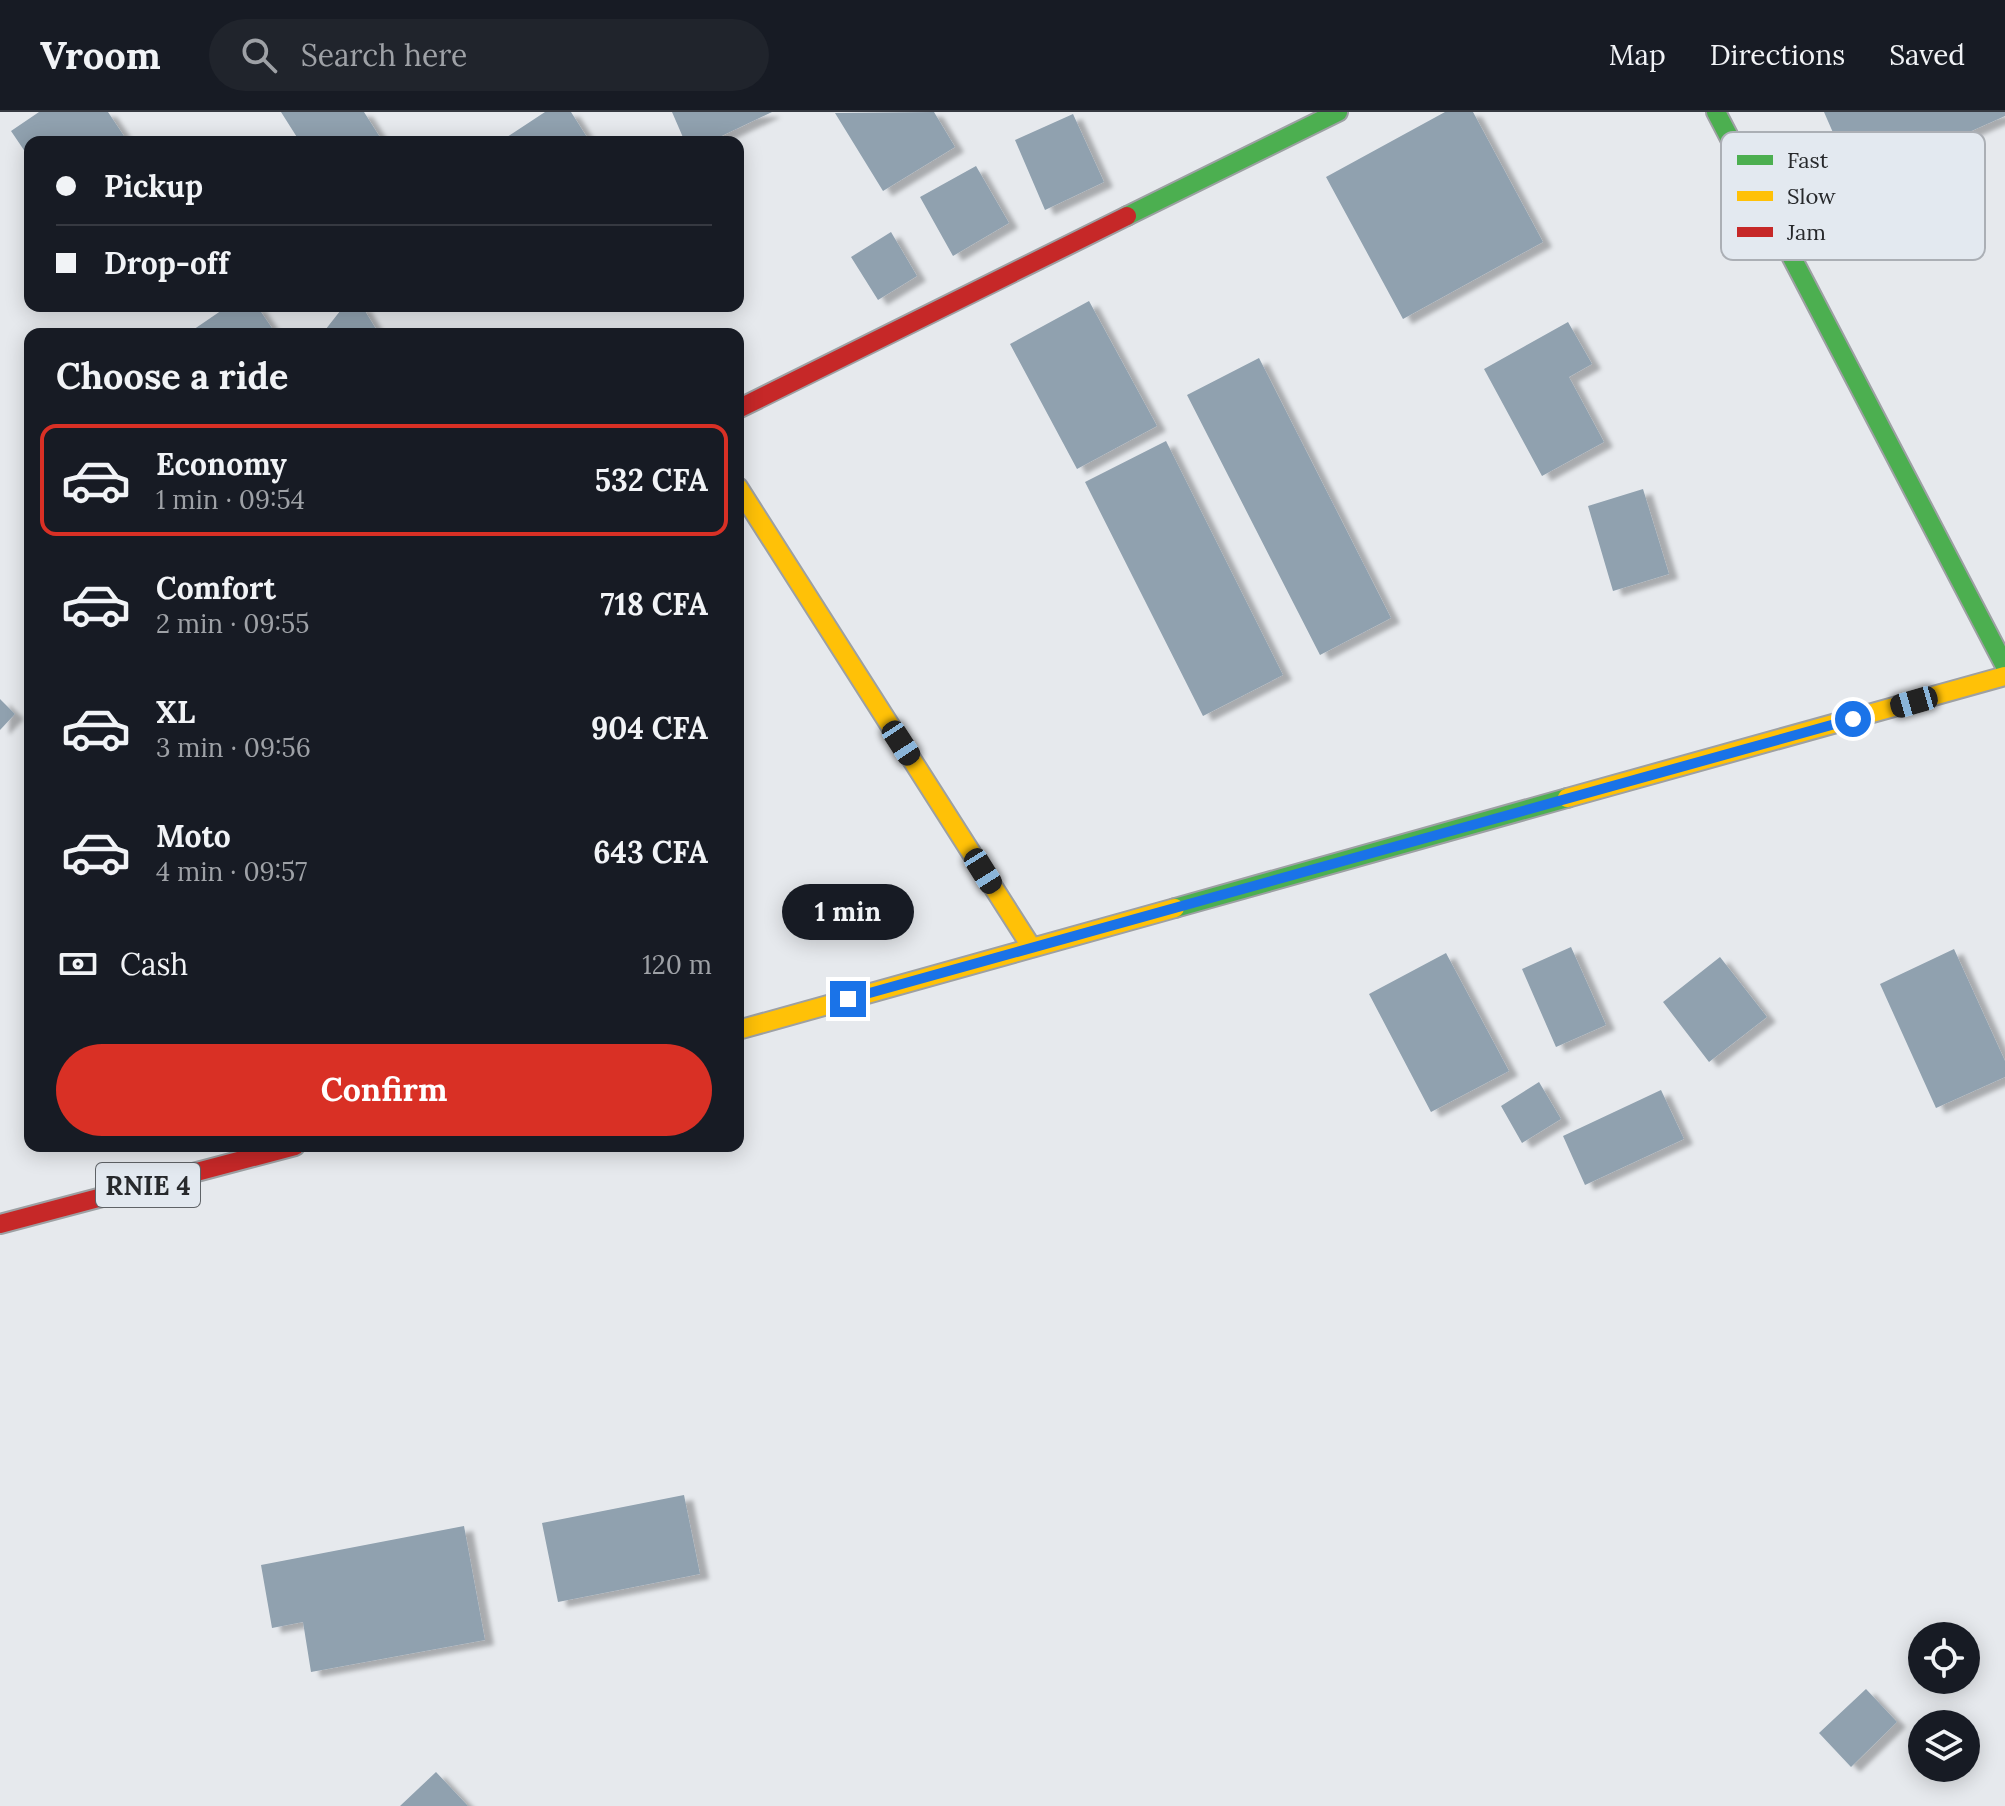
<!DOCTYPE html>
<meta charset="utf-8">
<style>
body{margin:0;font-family:Lora,serif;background:#20242c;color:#f1f3f6;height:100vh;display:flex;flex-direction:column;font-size:30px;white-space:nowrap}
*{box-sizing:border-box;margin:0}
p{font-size:26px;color:#9ea1a6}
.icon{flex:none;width:44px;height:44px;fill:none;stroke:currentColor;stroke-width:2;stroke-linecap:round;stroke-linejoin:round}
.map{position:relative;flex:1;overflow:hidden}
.sheet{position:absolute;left:24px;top:216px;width:720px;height:824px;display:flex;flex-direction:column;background:#171b24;border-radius:16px;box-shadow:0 4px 20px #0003}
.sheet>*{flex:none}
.hud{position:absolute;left:24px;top:24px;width:720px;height:176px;border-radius:16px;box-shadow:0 4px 20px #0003;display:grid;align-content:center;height:176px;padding:0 32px;background:#171b24}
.buttons{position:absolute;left:1908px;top:1510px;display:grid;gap:16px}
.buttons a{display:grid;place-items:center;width:72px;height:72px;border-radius:50%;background:#171b24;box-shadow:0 4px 20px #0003;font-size:40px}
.end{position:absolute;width:36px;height:36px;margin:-18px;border:10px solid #1a73e8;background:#fff;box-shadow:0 0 0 4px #fff}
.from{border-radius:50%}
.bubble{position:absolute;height:56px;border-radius:28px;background:#171b24;box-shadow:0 4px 20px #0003;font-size:26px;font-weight:800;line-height:56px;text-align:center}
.car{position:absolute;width:24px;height:48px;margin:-24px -12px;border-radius:10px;box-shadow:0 0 6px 2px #0007;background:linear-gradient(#222 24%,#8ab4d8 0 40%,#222 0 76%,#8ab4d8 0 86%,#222 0)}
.hud b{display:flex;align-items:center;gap:28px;height:76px;font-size:30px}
.hud b+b{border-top:2px solid #363941}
.hud i{width:20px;height:20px;background:#f1f3f6}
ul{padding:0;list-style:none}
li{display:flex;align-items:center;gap:24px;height:112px;margin:0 16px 12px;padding:0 16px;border:4px solid transparent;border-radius:16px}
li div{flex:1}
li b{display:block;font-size:30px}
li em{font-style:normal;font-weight:800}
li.active{border-color:#d93025}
li>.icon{width:72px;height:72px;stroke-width:1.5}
h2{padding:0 32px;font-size:36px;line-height:96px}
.pay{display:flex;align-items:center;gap:20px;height:88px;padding:0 32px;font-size:30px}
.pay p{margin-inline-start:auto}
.cta{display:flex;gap:16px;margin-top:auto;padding:16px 32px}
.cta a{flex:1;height:92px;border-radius:48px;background:#d93025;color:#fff;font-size:32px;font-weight:800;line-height:92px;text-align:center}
header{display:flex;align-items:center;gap:48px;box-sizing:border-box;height:112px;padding:0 40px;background:#171b24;border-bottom:2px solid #363941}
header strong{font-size:38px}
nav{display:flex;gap:44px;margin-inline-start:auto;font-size:28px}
.search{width:560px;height:72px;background:#20242c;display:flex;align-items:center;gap:20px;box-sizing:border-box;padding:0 28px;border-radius:44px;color:#9ea1a6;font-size:30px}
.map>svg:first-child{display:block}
</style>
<header>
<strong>Vroom</strong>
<div class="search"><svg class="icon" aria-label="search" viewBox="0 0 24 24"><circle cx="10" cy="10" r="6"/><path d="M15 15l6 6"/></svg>Search here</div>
<nav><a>Map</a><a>Directions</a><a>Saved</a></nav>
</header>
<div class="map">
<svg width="2005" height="1694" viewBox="0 0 2005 1694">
<defs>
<filter id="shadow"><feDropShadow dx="9" dy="5" stdDeviation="2" flood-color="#0004"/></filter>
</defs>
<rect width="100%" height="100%" fill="#e6e9ed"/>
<path fill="#90a1af" filter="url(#shadow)" d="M39,0H108L128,30H30V47L11,19Z
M281,0H364L383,30H300Z
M545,0H571L590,30H506L504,27Z
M672,0H772L709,30H685Z
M934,0L955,35L883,79L835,1Z
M1445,0H1473L1543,130L1403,207L1326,65Z
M1824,0H2005V4L1855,71Z
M1073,2L1104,70L1045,98L1015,28Z
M976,54L1009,111L953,144L920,85Z
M891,120L917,164L878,188L851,145Z
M1089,189L1157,314L1077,357L1010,232Z
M228,194H257L276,222H187Z
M344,194H362L379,222H322Z
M1568,210L1592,252L1569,265L1604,330L1542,364L1484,257Z
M1259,246L1391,506L1320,543L1187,283Z
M1166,329L1283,563L1203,604L1085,370Z
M1643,377L1669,462L1613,479L1588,394Z
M0,587L15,602L0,618Z
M1571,835L1606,913L1556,935L1522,857Z
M1954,837L2005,949V965L1936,996L1880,872Z
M1446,841L1509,959L1431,1000L1369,882Z
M1720,845L1767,905L1709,950L1663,890Z
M1539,970L1561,1007L1522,1031L1501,994Z
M1661,978L1684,1027L1585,1073L1563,1024Z
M684,1383L700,1462L558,1490L542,1411Z
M464,1414L485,1528L311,1560L303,1510L272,1516L261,1453Z
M1866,1577L1897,1610L1851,1655L1819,1621Z
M436,1660L468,1694H400Z"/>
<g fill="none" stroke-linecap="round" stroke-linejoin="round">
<g stroke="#9da0a3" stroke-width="22">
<path id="fast" d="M1716,0L2005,554
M1127,104L1338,0
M1175,796L1567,686"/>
</g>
<g stroke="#9da0a3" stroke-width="22">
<path id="slow" d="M738,375L1032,836
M1567,686L2005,564
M738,918L1175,796"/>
</g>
<g stroke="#9da0a3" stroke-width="22">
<path id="jam" d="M738,297L1127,104
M0,1112L295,1034"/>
</g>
<use href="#fast" stroke="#4caf50" stroke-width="18"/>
<use href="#slow" stroke="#ffc107" stroke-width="18"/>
<use href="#jam" stroke="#c62828" stroke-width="18"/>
</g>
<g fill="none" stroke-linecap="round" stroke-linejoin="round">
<path stroke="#1a73e8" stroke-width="10" d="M848,887L1853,607"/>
</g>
<g text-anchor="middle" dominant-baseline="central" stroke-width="8" stroke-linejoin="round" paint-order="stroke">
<rect fill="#e3e9f0" stroke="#5f6367" stroke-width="2" x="96" y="1051" width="104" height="44" rx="6"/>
<g font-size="26" font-weight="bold" fill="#27292c">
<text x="148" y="1073">RNIE 4</text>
</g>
</g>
<rect x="1721" y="20" width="264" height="128" rx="12" fill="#e3e9f0" stroke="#abafb5" stroke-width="2"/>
<rect x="1737" y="43" width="36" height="10" fill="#4caf50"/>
<rect x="1737" y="79" width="36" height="10" fill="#ffc107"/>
<rect x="1737" y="115" width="36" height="10" fill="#c62828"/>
<g font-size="22" fill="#27292c">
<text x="1787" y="56">Fast</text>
<text x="1787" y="92">Slow</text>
<text x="1787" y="128">Jam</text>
</g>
</svg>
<div class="buttons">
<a><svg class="icon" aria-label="locate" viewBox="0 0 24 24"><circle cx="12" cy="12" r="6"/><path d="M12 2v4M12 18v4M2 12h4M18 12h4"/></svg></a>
<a><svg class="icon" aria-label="layers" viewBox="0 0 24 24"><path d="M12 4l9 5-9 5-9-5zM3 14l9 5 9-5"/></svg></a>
</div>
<i class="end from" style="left:1853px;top:607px"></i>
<i class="end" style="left:848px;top:887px"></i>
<div class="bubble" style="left:782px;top:772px;width:132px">1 min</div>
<i class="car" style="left:1914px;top:590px;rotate:254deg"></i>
<i class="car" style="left:901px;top:631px;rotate:147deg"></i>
<i class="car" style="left:983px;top:759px;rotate:148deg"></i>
<div class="hud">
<b><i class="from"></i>Pickup</b>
<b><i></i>Drop-off</b>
</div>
<section class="sheet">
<h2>Choose a ride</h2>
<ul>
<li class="active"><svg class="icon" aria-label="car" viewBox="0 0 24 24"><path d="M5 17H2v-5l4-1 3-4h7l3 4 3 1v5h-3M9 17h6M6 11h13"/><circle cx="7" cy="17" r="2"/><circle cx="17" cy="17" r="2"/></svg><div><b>Economy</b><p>1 min · 09:54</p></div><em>532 CFA</em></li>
<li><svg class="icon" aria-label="car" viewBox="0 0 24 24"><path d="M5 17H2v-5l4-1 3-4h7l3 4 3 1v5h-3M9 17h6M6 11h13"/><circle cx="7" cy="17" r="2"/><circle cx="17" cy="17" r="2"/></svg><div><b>Comfort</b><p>2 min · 09:55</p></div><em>718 CFA</em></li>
<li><svg class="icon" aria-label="car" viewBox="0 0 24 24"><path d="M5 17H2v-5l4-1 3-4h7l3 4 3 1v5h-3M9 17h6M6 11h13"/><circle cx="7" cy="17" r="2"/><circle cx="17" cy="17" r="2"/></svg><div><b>XL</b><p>3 min · 09:56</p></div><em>904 CFA</em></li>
<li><svg class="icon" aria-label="car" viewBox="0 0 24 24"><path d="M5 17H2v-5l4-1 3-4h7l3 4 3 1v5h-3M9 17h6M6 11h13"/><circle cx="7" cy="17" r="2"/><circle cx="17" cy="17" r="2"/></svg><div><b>Moto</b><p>4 min · 09:57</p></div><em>643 CFA</em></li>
</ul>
<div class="pay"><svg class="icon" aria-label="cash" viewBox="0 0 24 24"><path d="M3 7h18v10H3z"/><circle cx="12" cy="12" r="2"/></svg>Cash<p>120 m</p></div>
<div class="cta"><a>Confirm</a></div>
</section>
</div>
